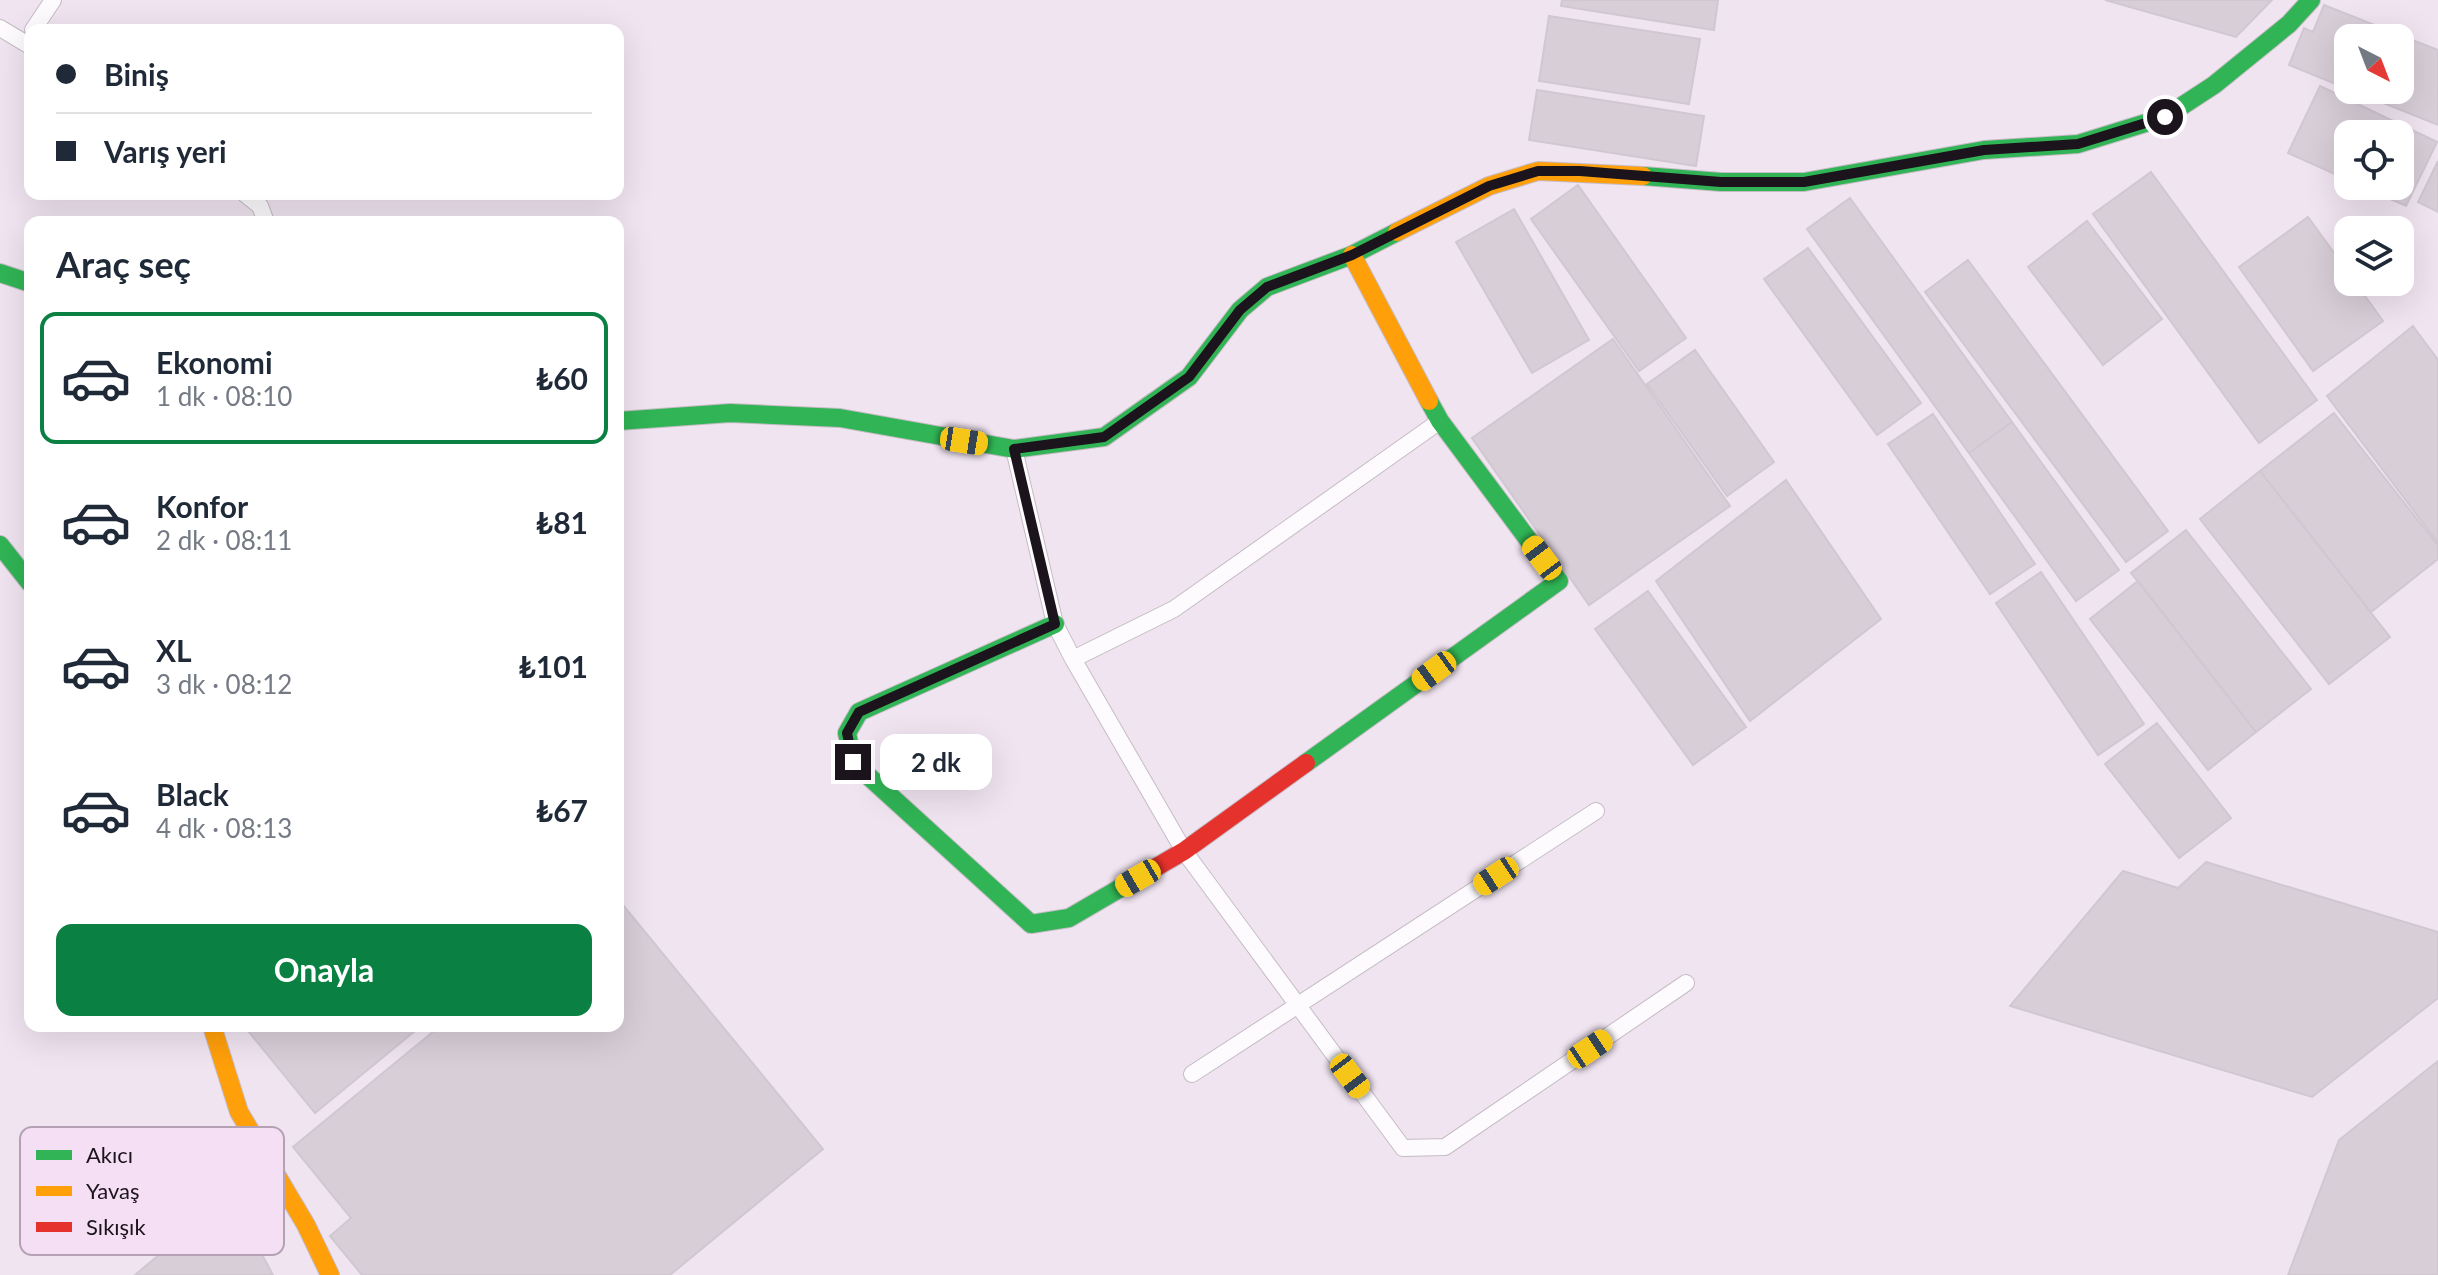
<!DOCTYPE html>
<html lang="tr">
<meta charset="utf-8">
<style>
body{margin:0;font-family:Lato,sans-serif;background:#f6f6f7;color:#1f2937;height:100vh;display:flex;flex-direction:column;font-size:30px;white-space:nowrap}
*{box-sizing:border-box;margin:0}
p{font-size:26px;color:#747a83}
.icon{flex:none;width:44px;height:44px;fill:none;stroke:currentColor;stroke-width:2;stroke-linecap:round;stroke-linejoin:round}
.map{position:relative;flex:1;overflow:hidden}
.side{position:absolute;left:24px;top:216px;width:600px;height:816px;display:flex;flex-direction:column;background:#fff;border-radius:16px;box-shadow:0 8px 32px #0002}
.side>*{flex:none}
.guide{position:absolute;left:24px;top:24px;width:600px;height:176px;border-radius:16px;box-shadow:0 8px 32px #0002;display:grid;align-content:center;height:176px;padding:0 32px;background:#fff}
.needle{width:52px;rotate:138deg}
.buttons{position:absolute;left:2334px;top:24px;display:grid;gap:16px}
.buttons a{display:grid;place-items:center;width:80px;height:80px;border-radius:16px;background:#fff;box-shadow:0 8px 32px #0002;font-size:40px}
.end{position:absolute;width:36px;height:36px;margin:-18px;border:10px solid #1c141c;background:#fff;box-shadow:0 0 0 4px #fff}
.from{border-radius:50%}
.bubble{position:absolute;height:56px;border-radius:16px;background:#fff;box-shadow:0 8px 32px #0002;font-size:26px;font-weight:700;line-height:56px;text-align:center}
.car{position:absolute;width:24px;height:48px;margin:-24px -12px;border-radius:10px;box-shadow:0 0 6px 2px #0007;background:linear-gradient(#f5c518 24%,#345 0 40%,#f5c518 0 76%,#345 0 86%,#f5c518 0)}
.guide b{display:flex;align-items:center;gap:28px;height:76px;font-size:30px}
.guide b+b{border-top:2px solid #e0e1e3}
.guide i{width:20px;height:20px;background:#1f2937}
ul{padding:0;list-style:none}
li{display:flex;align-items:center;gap:24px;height:132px;margin:0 16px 12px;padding:0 16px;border:4px solid transparent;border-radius:16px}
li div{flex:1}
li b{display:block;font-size:30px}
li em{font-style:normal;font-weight:700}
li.active{border-color:#0b8043}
li>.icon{width:72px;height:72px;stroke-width:1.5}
h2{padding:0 32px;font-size:36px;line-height:96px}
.button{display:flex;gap:16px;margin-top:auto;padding:16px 32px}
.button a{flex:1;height:92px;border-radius:16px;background:#0b8043;color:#fff;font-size:32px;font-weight:700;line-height:92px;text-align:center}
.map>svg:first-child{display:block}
</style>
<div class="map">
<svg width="2438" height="1275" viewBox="0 0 2438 1275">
<rect width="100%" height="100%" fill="#f0e4f0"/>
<path fill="#d8ced8" stroke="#d1c7d1" stroke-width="2" d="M1562,0H1718L1714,30L1561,6Z
M2105,0H2272L2236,37Z
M2324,5L2438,50V125L2351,90H2400V38H2348V89L2289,65L2304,28L2313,32Z
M1549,16L1700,39L1689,104L1539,81Z
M2320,86L2437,142L2406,206L2361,186H2400V134H2348V180L2288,153Z
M1537,90L1704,116L1696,166L1529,140Z
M2438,161V212L2418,202Z
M2151,172L2317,400L2259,443L2093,214Z
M1578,185L1686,338L1639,371L1531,219Z
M1850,198L2012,422L1969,453L1807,229Z
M1514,209L1589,340L1532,373L1456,242Z
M2308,217L2348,272V282H2355L2383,321L2313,371L2239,267Z
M2087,221L2162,319L2103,365L2028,267Z
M1808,248L1921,403L1877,435L1764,279Z
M1968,260L2168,531L2126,562L1925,292Z
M2413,326L2438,360V543L2327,396Z
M1613,339L1730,506L1589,605L1472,438Z
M1695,350L1774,462L1727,496L1647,384Z
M2334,413L2438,546V559L2371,612L2260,471Z
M1933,414L2035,564L1990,594L1888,444Z
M2012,422L2119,570L2076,601L1969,453Z
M2260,471L2390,637L2329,684L2200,519Z
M1786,480L1881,619L1750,721L1656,581Z
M2186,530L2311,689L2256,732L2131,573Z
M2041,572L2144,724L2098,755L1996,603Z
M2138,581L2256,732L2208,770L2090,619Z
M1648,591L1746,727L1693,765L1595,629Z
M2157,723L2231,818L2179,858L2105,764Z
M2206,862L2438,932V998L2312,1097L2010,1006L2123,871L2178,888Z
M618,899L823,1149L670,1275H362L330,1236L351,1218L293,1147L440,1026H618Z
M244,1026H421L315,1113Z
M2438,1061V1275H2288L2339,1140Z
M230,1195L273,1275H135Z"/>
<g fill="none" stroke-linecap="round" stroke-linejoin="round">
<g stroke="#c5bcc5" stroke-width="18">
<path id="street" d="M0,28L30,46
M33,30L53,0
M245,194L260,206L266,222
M1014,449L1055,624L1073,659L1184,851L1403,1148L1445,1147L1686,983
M1073,659L1174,609L1440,421
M1192,1074L1596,811"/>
</g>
<g stroke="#c5bcc5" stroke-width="20">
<path id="fast" d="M1643,176L1721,182H1804L1984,150L2078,144L2165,117L2214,85L2289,24L2311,0
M0,273L30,283
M618,421L730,413L840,418L1014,449L1104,437L1189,377L1240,310L1267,287L1352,255L1397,232
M0,545L30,583
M1055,624L859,712L847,733L853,762L1031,924L1069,918L1141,876
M1306,763L1559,581L1440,421L1429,401"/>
</g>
<g stroke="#c5bcc5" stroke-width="20">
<path id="slow" d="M1397,232L1489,186L1538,171L1643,176
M1352,255L1429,401
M212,1026L239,1112L306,1225L330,1275"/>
</g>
<g stroke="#c5bcc5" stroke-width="20">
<path id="jam" d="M1141,876L1184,851L1306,763"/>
</g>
<use href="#street" stroke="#fdfbfd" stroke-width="16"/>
<use href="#fast" stroke="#30b455" stroke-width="18"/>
<use href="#slow" stroke="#ff9f0a" stroke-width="18"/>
<use href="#jam" stroke="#e5322d" stroke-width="18"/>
</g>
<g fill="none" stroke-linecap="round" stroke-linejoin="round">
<path stroke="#1c141c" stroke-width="10" d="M853,762L847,733L859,712L1055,624L1014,449L1104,437L1189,377L1240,310L1267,287L1352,255L1489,186L1538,171H1580L1721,182H1804L1984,150L2078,144L2165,117"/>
</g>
<rect x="20" y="1127" width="264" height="128" rx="12" fill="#f5dff5" stroke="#b4a2b4" stroke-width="2"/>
<rect x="36" y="1150" width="36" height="10" fill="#30b455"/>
<rect x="36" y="1186" width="36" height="10" fill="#ff9f0a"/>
<rect x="36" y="1222" width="36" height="10" fill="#e5322d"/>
<g font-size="22" fill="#1c141c">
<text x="86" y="1163">Akıcı</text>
<text x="86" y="1199">Yavaş</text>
<text x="86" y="1235">Sıkışık</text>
</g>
</svg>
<div class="buttons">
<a><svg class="needle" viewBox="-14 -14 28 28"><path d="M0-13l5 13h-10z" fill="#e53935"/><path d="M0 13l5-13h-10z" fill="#747a83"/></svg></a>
<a><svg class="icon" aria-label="locate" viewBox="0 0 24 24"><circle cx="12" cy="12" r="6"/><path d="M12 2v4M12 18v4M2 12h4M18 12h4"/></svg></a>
<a><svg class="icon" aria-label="layers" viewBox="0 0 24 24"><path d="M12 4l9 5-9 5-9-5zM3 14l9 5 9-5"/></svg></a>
</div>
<i class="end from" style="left:2165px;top:117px"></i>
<i class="end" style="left:853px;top:762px"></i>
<div class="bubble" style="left:880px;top:734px;width:112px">2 dk</div>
<i class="car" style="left:964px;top:441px;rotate:99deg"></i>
<i class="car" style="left:1542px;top:558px;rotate:323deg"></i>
<i class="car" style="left:1434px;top:671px;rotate:234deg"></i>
<i class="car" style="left:1496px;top:876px;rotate:237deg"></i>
<i class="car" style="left:1138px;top:878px;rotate:240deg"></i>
<i class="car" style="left:1590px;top:1049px;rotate:56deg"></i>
<i class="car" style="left:1350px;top:1076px;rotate:143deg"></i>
<div class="guide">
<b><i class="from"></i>Biniş</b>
<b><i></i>Varış yeri</b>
</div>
<section class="side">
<h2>Araç seç</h2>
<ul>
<li class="active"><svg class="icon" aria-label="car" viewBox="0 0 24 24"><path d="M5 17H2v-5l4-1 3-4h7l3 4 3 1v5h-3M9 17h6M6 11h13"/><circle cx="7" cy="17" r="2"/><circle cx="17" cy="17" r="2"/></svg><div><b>Ekonomi</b><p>1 dk · 08:10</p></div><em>₺60</em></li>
<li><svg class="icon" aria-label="car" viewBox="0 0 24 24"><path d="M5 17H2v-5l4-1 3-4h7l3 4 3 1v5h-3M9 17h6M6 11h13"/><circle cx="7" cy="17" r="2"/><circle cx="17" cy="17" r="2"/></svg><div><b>Konfor</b><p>2 dk · 08:11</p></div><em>₺81</em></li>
<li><svg class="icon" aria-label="car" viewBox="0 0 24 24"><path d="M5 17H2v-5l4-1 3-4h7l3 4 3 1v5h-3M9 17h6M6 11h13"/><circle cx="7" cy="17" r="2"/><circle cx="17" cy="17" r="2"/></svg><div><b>XL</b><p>3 dk · 08:12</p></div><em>₺101</em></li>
<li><svg class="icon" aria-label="car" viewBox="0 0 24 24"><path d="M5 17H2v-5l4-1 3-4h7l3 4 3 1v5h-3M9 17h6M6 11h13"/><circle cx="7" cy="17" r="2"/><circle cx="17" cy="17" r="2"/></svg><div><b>Black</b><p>4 dk · 08:13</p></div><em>₺67</em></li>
</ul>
<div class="button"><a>Onayla</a></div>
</section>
</div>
